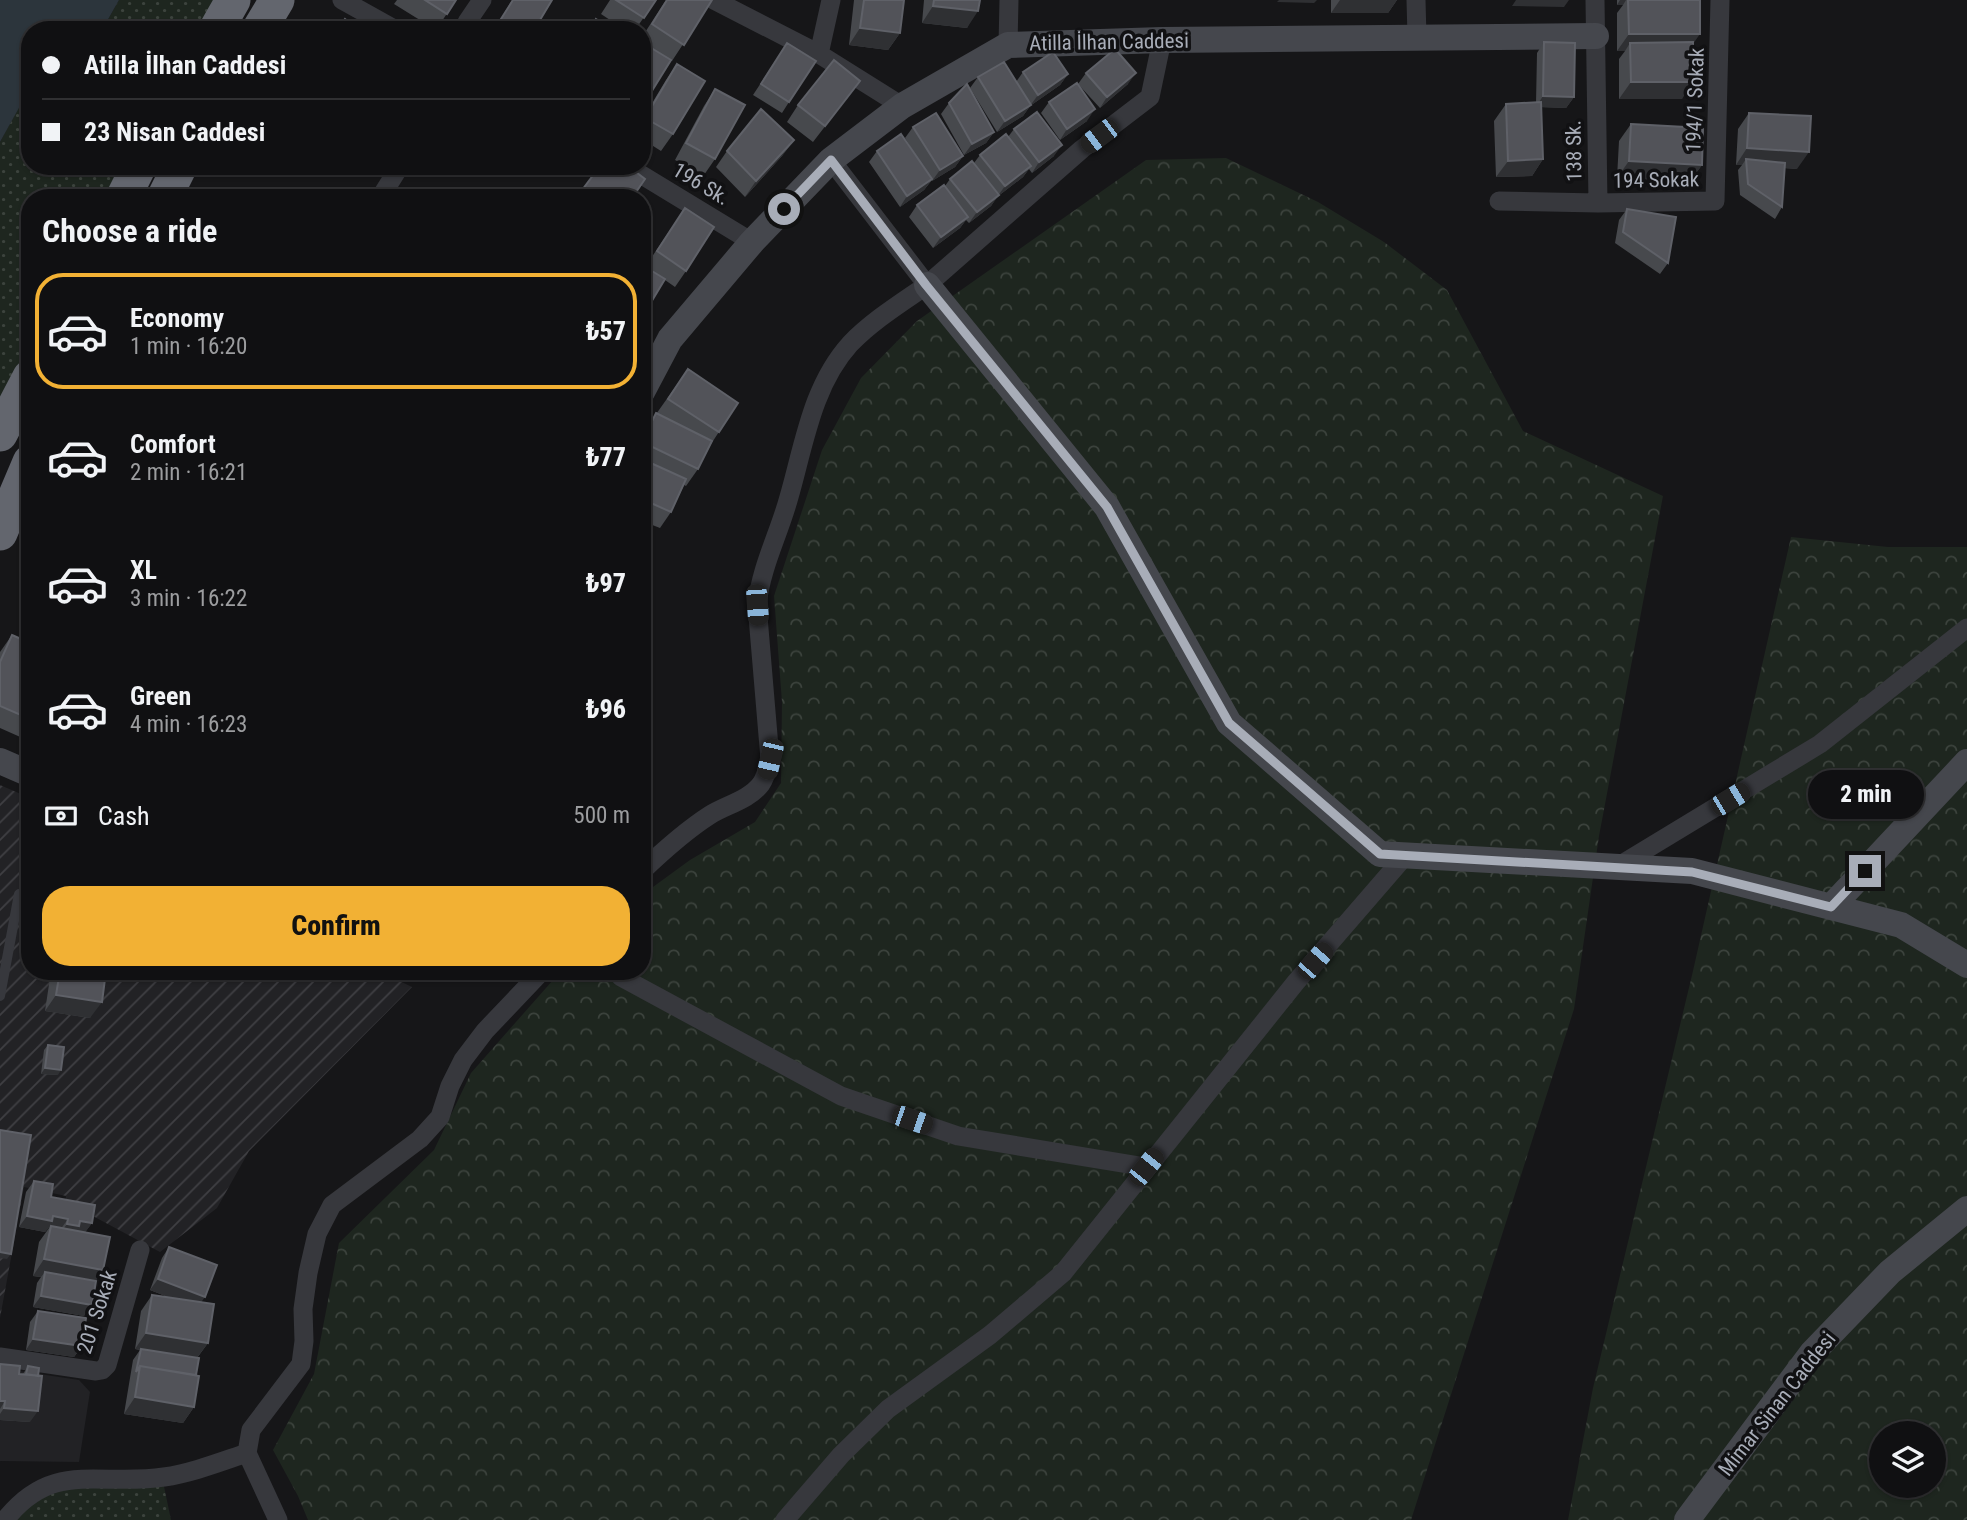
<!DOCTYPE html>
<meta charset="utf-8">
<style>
body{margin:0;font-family:"Roboto Condensed",sans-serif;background:#19191b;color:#f1f3f6;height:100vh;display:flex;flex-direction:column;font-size:26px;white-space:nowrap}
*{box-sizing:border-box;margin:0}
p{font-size:23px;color:#9c9d9f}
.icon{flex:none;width:38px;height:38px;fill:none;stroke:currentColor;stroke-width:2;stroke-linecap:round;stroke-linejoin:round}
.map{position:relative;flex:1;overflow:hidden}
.panel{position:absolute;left:21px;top:189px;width:630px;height:791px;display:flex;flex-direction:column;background:#101012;border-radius:28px;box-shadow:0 2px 5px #0004,0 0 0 2px #303032}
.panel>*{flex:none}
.guide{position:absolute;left:21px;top:21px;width:630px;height:154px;border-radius:28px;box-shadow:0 2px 5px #0004,0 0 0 2px #303032;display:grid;align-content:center;height:154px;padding:0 21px;background:#101012}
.controls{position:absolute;left:1869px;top:1421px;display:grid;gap:14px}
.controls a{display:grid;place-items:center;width:77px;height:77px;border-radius:50%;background:#101012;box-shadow:0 2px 5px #0004,0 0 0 2px #303032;font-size:35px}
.end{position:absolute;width:32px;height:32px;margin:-16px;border:9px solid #a8adb8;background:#111;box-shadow:0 0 0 4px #111}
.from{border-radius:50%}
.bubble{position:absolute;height:49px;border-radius:24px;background:#101012;box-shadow:0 2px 5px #0004,0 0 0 2px #303032;font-size:23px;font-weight:800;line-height:49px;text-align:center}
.car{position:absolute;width:21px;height:42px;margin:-21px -10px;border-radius:9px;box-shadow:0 0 5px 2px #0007;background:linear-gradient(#222 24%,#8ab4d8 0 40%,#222 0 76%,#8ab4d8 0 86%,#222 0)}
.guide b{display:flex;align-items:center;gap:24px;height:66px;font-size:26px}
.guide b+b{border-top:2px solid #303032}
.guide i{width:18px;height:18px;background:#f1f3f6}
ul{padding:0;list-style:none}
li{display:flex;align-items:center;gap:21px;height:116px;margin:0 14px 10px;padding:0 7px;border:4px solid transparent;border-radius:28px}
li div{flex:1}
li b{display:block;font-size:26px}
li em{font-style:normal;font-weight:800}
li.on{border-color:#f2b134}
li>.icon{width:63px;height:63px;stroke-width:1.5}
h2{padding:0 21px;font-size:32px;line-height:84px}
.pay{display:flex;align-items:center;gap:18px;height:77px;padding:0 21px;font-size:26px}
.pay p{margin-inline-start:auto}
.cta{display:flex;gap:14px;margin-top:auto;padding:14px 21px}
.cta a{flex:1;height:80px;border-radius:28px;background:#f2b134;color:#111;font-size:28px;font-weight:800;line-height:80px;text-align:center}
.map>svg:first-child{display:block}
</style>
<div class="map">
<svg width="1967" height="1520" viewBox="0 0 1967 1520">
<defs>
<pattern id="industrial-furrows" width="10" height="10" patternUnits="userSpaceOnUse" patternTransform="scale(1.75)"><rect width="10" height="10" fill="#222225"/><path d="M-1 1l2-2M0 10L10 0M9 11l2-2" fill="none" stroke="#3f3f43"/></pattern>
<pattern id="forest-crowns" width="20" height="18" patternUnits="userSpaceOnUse" patternTransform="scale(1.75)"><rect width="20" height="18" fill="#1e261f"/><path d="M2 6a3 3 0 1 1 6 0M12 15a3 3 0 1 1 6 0" fill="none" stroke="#3c433d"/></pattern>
<pattern id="park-dots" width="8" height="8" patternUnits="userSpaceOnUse" patternTransform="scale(1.75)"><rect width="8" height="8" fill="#1e261f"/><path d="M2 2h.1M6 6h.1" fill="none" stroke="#3c433d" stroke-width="1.8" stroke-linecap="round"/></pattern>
</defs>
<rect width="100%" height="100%" fill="#161618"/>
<path fill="#222225" d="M0,1368L79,1380L90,1392L79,1462L0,1461Z"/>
<path fill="url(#industrial-furrows)" d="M0,785L30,798V971H379L412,987L249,1151L217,1208L160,1252L91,1215L65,1208L66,1196L24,1187L0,1318Z"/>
<path fill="url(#forest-crowns)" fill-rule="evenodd" d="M1226,158L1318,202L1384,242L1447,290L1523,431L1663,496L1599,836L1574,1009L1411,1520H308L298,1496L273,1450L314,1374L339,1243L434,1150L471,1073L561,971H642V895L690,860L755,822L781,783L782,702L774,596L822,450L861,378L917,321L1146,160Z
M1791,537L1888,547H1967V1520H1568L1593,1388L1693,971ZM1881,1433H1934V1486H1881Z"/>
<path fill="url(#park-dots)" d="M119,0H233L216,30H102Z
M30,101V166H139L123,198H30V377L0,434V142L20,105Z
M162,1477L171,1520H5L38,1490Z"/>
<path fill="#2c353c" d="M0,0H119L102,30H30V101L20,106L0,142Z"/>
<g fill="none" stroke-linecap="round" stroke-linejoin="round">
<path stroke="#37383d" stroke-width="10" d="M0,996L19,894"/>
<path stroke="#37383d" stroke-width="19" d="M342,0L396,30
M714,0L819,54L902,106
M1416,0L1417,37
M467,30V22L482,0
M1008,45L1009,0
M819,54L831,0
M831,160L927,285L1082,149L1150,97L1162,40
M627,166L752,242
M380,198L400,166
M1499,201L1598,203L1595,0
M1598,203L1715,201L1720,0
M1617,867L1820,744L1967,628
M642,871C663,851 685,831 710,815C726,805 749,800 761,784C766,777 768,767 770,759L757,605C761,567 779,534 789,497C804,445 812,386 850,344C872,321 901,303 927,285
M621,977L841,1096L958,1136L1146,1167
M0,1357L96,1371L102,1370L107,1365L140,1250
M5,1520C53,1459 99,1487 164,1477C192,1473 220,1462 247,1453
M278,1520L247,1453L251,1430L301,1364L304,1341L303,1309L308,1273L317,1234L332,1205L420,1139L440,1117L450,1086L463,1060L485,1031L542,971
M785,1520L841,1455L888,1409L990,1335L1063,1273L1296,982L1405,856"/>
<path stroke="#45474d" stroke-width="26" d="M927,285L1107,507L1229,723L1380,854L1692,871L1901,925L1967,965
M642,392L670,339L752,242L831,160L902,106L1008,45L1162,40L1596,36
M0,761L30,774
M1831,907L1967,762
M1687,1520L1812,1353L1890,1272L1967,1209"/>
<path stroke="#63666e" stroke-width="35" d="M216,30L233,0
M259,30L277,0
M123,198L139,166
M164,198L180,166
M0,434L30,377
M0,533L30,462"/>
</g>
<path fill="#47494d" d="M397,0H456L436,30L394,4Z
M512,0H552L534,30H494Z
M610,0H656L635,30H625L601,14Z
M666,0H712L672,61L642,42V37Z
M854,0H904L900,33L888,50L849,45Z
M924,0H980L967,28L922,23Z
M1331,0H1397L1388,13H1331Z
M1617,0H1700L1693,43L1682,99H1619V59L1625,51H1617V13L1623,5H1617Z
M1544,42L1574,97L1566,108L1541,107L1543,159L1532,176L1496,177L1494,121L1506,104L1536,103L1537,53Z
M787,43L789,102L782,113L753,95Z
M677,64L673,134L661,151L642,139V120L666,80Z
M1023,72L1068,74L1060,85L1030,106L1023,116L997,132L970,88L978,77L1016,82Z
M1086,73L1128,84L1100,108L1078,84Z
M860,81L813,142L787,122L798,105Z
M715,89V159L704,175L675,160L704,106Z
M1049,102L1087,121L1060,140L1041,113Z
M949,103L994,132L986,143L964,155L941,114Z
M1749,113L1797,169L1785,168L1782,207L1775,219L1740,195L1738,170L1742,165H1736L1738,129Z
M1631,124L1702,165L1690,181L1617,178L1619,141Z
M913,127L963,156L955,167L932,181V180L924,190L900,207L869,162L877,151L921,164L905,138Z
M1014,129L1054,156L1032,173L1029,169L1023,177L997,197L991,206L969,223L966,220L960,228L933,248L909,217L917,205L945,186L950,179L974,163L980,155L1008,137Z
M794,140L782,156L745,197L716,167L727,151Z
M685,208L686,271L675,287L665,280L642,316V265L645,267Z
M1627,209L1668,263L1660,274L1615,243L1619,220Z
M688,369L738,403L711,444L698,469L686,486L684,485L671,512L660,528L642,521V434Z
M30,622V643L21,638Z
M12,635L30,643V736L27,740L0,728V652Z
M51,971H106L90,1018L45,1011Z
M48,1045L58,1075L41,1074L44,1050Z
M34,1181L51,1197L92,1223L85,1232L96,1281L84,1316L33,1307L37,1283L41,1277L33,1276L39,1242L49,1228H48L45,1232L19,1227L26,1192Z
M169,1247L201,1302L208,1343L197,1358L194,1407L183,1423L124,1414L133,1360L140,1350L135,1349L141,1311L152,1295L168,1297L150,1290L162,1258Z
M38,1311L82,1346L74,1357L26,1350L30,1322Z
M0,1364L19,1374H23L28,1366L30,1422L0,1420Z"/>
<path fill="#2f3033" d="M1279,0H1317L1314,3L1277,2Z
M1340,0H1397L1388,13H1331Z
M1516,0H1569L1564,7L1512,6Z
M1620,0H1626L1623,5H1617Z
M933,6L978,11L967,28L922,23Z
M860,28L900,33L888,50L849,45Z
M1629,34H1700L1688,51L1630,43L1625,51H1617Z
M1136,73L1128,84L1100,108L1107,97Z
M1068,74L1060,85L1030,106L1038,95Z
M1631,82H1693L1682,99H1619Z
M1543,96L1574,97L1566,108L1536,107Z
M1031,105L1023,116L997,132L1005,121Z
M1095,109L1087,121L1060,140L1067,129Z
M994,132L986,143L964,155L972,144Z
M794,140L782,156L745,197L756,181Z
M1062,145L1054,156L1032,173L1039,162Z
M1747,148L1809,152L1797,169L1747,166L1746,159L1742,165H1736Z
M963,156L955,167L932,181L940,170Z
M1543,159L1532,176L1496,177L1508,161Z
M1629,161L1702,165L1690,181L1617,178Z
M1031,166L1023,177L997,197L1005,186Z
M932,179L924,190L900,207L907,196Z
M999,195L991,206L969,223L977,212Z
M968,217L960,228L933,248L941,237Z
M56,995L102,1002L90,1018L45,1011Z
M45,1068L61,1070L58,1075L41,1074Z
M27,1216H53L68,1219L60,1230L51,1226L45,1232L19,1227Z
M80,1221L92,1223L84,1234L59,1235L67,1224Z
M0,1252L11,1254L7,1259L0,1258Z
M44,1259L103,1270L92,1287L45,1272L41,1277L33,1276Z
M158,1279L205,1297L197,1308L150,1290Z
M41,1296L92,1305L84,1316L33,1307Z
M146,1333L208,1343L196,1359L135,1349Z
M33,1339L82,1346L74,1357L26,1350Z
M135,1397L194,1407L183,1423L124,1414Z
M0,1401H5L0,1409Z
M4,1408L38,1411L30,1422L0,1420V1414Z"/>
<path fill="#525359" stroke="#5f6168" stroke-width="2" d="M425,0H456L447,14Z
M513,0H552L534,30H519L501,19Z
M616,0H656L644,18Z
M667,0H712L684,45L652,24Z
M864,0H904L900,33L860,28Z
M934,0H980L978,11L933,6Z
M1628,0H1700V34H1629Z
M345,19L359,30H337Z
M596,19L615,30H590Z
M1544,42L1575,43L1574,97L1543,96Z
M1693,42V82H1631L1630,43Z
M643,43L671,60L642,107V45Z
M787,43L816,61L789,102L761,84Z
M1115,49L1136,73L1107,97L1086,73Z
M1053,52L1068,74L1038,95L1023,72Z
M834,60L860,81L825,126L798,105Z
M1004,62L1031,105L1005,121L978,77Z
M677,64L705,81L673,134L645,118Z
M1077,83L1095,109L1067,129L1049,102Z
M967,84L994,132L972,144L949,103Z
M715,89L745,105L715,159L686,143Z
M1541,102L1543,159L1508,161L1506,104Z
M761,109L794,140L756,181L727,151Z
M1037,112L1062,145L1039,162L1014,129Z
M936,113L963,156L940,170L913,127Z
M1749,113L1811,116L1809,152L1747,148Z
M1631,124L1703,128L1702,165L1629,161Z
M901,134L932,179L907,196L877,151Z
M1006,134L1031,166L1005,186L980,155Z
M1746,159L1785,163L1782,207L1748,184Z
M972,161L999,195L977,212L950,179Z
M600,166H628L645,179L632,198H578L577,197Z
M944,185L968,217L941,237L917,205Z
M685,208L714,227L686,271L657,251Z
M1627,209L1676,217L1668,263L1623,232Z
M642,265L665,279L647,309L642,307Z
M688,369L738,403L719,432L668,399Z
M656,413L712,441L698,469L642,442Z
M642,459L686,479L671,512L642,499Z
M12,635L30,643V719L0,706V662Z
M60,971H106L102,1002L56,995Z
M48,1045L64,1047L61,1070L45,1068Z
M0,1130L31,1135L11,1254L0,1252Z
M34,1181L53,1184L51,1197L95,1205L92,1223L80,1221L79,1226L67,1224L68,1219L53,1216L52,1221L27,1216Z
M51,1226L110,1237L103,1270L44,1259Z
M169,1247L217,1265L205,1297L158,1279Z
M45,1272L96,1281L92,1305L41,1296Z
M152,1295L214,1304L208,1343L146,1333Z
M38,1311L86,1318L82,1346L33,1339Z
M141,1349L199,1358L196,1375L140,1366L136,1372Z
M0,1364L20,1366L19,1374L42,1376L38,1411L4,1408L5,1401H0Z
M28,1366L39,1368L38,1376L26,1374Z
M140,1366L199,1376L194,1407L135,1397Z"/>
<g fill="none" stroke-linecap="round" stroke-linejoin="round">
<path stroke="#a8adb8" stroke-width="9" d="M784,209L831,160L926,285L1107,507L1229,723L1380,854L1692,872L1831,907L1865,871"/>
</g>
<g text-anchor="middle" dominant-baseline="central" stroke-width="7" stroke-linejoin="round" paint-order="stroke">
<g font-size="21" fill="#a8adb8" stroke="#111113">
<text transform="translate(1109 42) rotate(-1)">Atilla İlhan Caddesi</text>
<text transform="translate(1695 100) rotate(-88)">194/1 Sokak</text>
<text transform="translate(1574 151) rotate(-91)">138 Sk.</text>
<text transform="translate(1656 180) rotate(-1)">194 Sokak</text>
<text transform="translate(701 184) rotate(31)">196 Sk.</text>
<text transform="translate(97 1312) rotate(-72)">201 Sokak</text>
<text transform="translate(1777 1404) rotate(-52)">Mimar Sinan Caddesi</text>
</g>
</g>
</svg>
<div class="controls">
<a><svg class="icon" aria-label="layers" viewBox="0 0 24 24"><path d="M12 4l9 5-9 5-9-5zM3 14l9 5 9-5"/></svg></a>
</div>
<i class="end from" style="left:784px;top:209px"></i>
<i class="end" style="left:1865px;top:871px"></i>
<div class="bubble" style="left:1808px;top:770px;width:116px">2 min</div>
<i class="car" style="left:1099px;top:136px;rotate:233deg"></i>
<i class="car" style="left:757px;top:605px;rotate:176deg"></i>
<i class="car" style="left:770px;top:759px;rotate:193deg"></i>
<i class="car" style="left:1730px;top:799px;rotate:59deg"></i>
<i class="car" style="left:1315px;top:961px;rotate:41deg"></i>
<i class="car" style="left:912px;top:1120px;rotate:109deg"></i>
<i class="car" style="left:1146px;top:1167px;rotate:39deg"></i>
<div class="guide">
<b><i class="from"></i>Atilla İlhan Caddesi</b>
<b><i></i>23 Nisan Caddesi</b>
</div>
<section class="panel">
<h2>Choose a ride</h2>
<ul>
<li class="on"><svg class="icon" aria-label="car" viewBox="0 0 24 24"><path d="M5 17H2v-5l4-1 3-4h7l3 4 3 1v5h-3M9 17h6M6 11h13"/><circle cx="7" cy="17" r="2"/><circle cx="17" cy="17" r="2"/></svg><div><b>Economy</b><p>1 min · 16:20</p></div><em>₺57</em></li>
<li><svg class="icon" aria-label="car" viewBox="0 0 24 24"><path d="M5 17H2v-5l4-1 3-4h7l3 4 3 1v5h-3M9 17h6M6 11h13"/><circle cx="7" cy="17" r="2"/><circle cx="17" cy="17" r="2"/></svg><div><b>Comfort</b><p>2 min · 16:21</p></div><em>₺77</em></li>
<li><svg class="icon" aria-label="car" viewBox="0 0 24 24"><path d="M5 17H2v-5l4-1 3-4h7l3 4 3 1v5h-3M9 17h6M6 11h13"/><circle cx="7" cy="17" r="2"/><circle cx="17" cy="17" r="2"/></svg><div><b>XL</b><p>3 min · 16:22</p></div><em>₺97</em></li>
<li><svg class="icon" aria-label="car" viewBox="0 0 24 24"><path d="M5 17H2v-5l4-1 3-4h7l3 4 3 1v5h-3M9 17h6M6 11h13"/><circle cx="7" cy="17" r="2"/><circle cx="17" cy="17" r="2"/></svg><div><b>Green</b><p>4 min · 16:23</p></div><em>₺96</em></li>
</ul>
<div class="pay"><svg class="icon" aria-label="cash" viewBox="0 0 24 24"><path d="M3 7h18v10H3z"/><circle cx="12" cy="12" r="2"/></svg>Cash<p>500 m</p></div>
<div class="cta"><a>Confirm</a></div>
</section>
</div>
